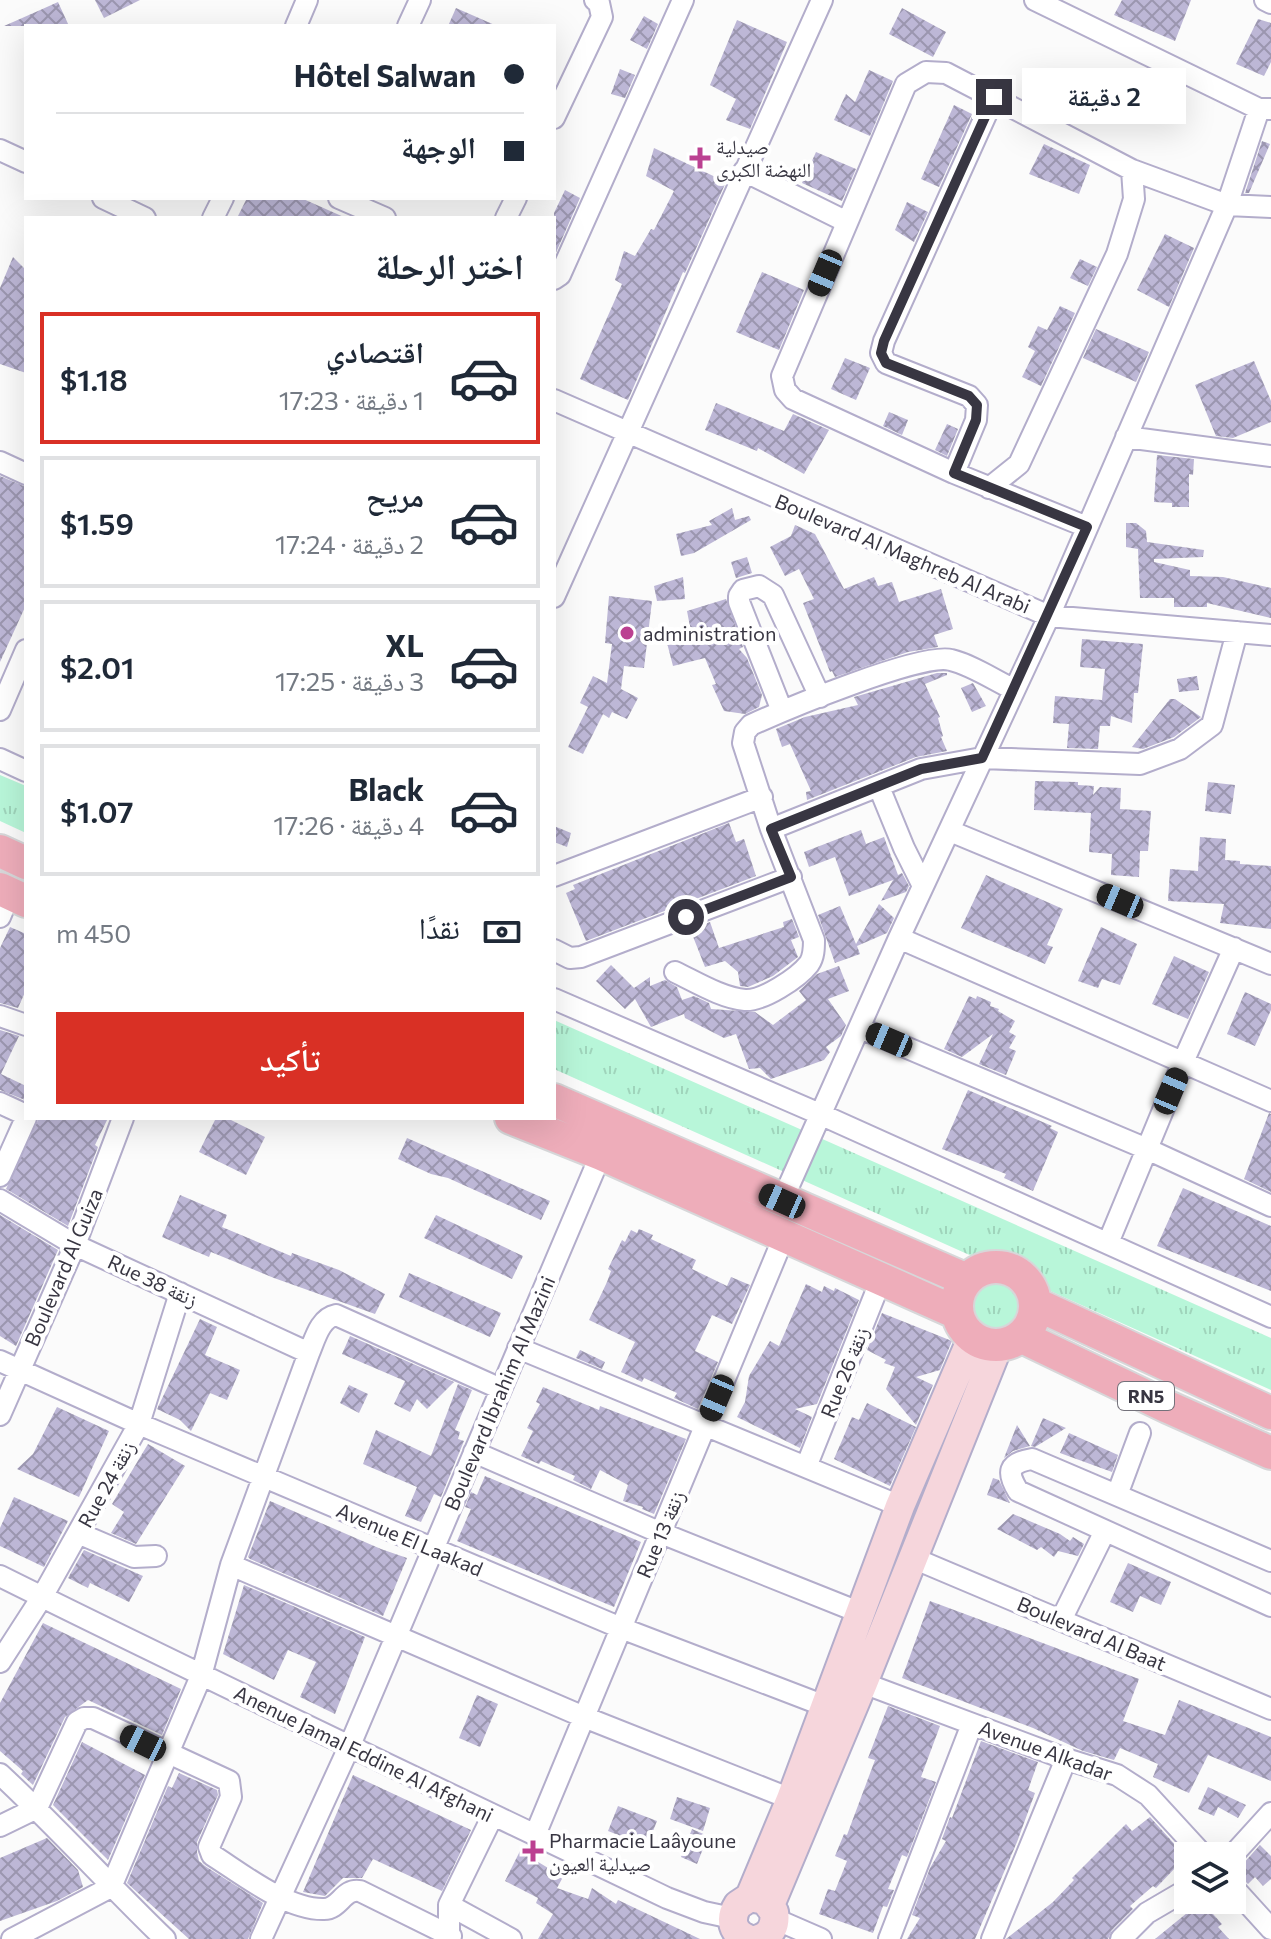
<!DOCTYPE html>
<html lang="ar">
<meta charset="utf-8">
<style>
body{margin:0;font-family:Commissioner,"Noto Naskh Arabic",sans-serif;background:#f6f6f7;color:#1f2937;direction:rtl;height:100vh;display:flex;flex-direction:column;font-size:30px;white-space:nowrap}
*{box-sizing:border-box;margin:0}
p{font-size:26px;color:#747a83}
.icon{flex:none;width:44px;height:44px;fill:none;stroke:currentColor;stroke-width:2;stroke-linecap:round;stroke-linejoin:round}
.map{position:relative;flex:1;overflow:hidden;direction:ltr}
.details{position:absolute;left:24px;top:216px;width:532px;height:904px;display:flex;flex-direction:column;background:#fff;border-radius:0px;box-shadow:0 8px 32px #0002;direction:rtl}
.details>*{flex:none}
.banner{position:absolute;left:24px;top:24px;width:532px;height:176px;border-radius:0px;box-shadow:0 8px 32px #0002;direction:rtl;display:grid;align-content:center;height:176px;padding:0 32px;background:#fff}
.buttons{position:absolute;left:1174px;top:1842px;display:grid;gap:16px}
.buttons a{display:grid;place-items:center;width:72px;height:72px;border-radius:0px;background:#fff;box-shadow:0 8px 32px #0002;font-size:40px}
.end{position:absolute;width:36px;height:36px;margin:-18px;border:10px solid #383642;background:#fff;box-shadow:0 0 0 4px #fff}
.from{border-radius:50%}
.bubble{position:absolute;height:56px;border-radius:0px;background:#fff;box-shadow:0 8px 32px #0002;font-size:26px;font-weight:600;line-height:56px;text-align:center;direction:rtl}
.car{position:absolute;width:24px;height:48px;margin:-24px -12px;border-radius:10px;box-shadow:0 0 6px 2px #0007;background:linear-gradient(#222 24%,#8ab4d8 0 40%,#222 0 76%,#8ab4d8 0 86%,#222 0)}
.banner b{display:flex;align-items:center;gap:28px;height:76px;font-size:30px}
.banner b+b{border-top:2px solid #e0e1e3}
.banner i{width:20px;height:20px;background:#1f2937}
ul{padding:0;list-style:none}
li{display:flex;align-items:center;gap:24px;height:132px;margin:0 16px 12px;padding:0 16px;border:4px solid #e0e1e3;border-radius:0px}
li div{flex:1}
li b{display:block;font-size:30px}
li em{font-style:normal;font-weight:600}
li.on{border-color:#d93025}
li>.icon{width:72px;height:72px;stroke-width:1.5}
h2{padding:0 32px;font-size:36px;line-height:96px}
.pay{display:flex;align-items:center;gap:20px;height:88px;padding:0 32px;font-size:30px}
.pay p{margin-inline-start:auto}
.button{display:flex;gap:16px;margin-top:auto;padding:16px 32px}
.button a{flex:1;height:92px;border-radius:0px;background:#d93025;color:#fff;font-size:32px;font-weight:600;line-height:92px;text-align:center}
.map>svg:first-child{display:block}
</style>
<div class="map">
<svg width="1271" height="1939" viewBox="0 0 1271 1939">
<defs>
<pattern id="park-tufts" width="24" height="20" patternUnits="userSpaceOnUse" patternTransform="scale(2)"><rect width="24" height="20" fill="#b8f6d9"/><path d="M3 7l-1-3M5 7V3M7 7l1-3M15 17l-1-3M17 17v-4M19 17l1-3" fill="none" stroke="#9fd4bb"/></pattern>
<pattern id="building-cross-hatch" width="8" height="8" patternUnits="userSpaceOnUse" patternTransform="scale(2)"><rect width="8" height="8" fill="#bdb7d6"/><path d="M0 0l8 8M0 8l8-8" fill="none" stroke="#9b96af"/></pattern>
</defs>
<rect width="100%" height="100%" fill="#fbfbfb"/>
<path fill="url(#park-tufts)" d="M0,775L26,786V833L0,821Z
M554,1020L1271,1338V1390L554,1069Z
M970 1307a28 28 0 1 1 56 0a28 28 0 1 1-56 0Z"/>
<path fill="url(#building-cross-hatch)" d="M95,0H140L104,18Z
M1122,0H1191L1175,41L1114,15Z
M58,2L69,26H4L38,11Z
M456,8L497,26H448Z
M902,8L946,32L933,57L889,34Z
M644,16L658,24L647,49L630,40Z
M1258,19L1271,23V62L1264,76L1236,64Z
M737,20L787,42L750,129L726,120L736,99L710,85Z
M620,69L635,75L625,98L611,94Z
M869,70L893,81L870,136L834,120L846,94L855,102Z
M954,105L972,114L939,187L921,179Z
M1262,141L1270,144L1249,193H1245Z
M1044,144L1090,165L1079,194L1029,174Z
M654,148L726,182L685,273L683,272L628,400L580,379L622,284L615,280L624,251L635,256L651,229L654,230L674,191L646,176Z
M816,152L856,169L842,201L802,183Z
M565,190L580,198L554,257V213Z
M247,198H301L346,218H237Z
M907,202L928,212L914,242L895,230Z
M1165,234L1194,248L1169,307L1137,290Z
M13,257L26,270V373L0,364V288Z
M1080,259L1097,267L1088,286L1070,278Z
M762,272L804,290L779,350L736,332Z
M1060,306L1075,313L1041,386L1022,377L1035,351L1028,347L1038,326L1047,330Z
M1096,329L1149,352L1136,382L1083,358Z
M845,358L870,368L856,400L831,389Z
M1254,361L1271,401V422L1233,438L1216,436L1195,385Z
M716,403L784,431L793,414L829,430L804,474L758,448L757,451L705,430Z
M889,412L908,420L902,435L883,426Z
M947,424L958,429L947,456L935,450Z
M1157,455L1194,459L1193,475L1189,474V507H1172V503L1154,502Z
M0,476L26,487V605L0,662Z
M732,508L735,520L749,516L751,520L694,553L681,556L676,534L712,525L709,521Z
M1126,523H1136L1146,531L1147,542L1204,550L1203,557L1154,559V562L1190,570V576L1223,577L1271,588V618L1207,603V607H1174V598H1140L1138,549L1126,547Z
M795,525L815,534L844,589L874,577L878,586L892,582L899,602L941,589L953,629L934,635L938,647L908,652L835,677L832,671L830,672L803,603L814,599L799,569L785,576L770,547L791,536Z
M747,557L752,573L736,578L731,562Z
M683,577L685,599L657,601L654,586Z
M609,596L652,601L644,668L624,666L621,689L638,698L627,719L612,712L609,718L603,714L583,754L568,747L588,707L580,703L593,676L607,683L612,644L605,643Z
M726,599L743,647L739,649L747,658L762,695L759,707L745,714L724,711L712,685L716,684L705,658L673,666L667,643L692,637L687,611Z
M1082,639L1143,644L1138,693H1134L1132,723L1111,716L1110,726H1100L1098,749L1067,748L1069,724L1053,723L1055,696L1102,700L1105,669L1080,667Z
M937,673H947V675L925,684L940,717L938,718L943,736L941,737L947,751L916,757L807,800L806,792L811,791L790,744L782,747L776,729L805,717L858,705L854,697Z
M1197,676L1199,690L1179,692L1177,679Z
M973,683L986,706L972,712L961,688Z
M1170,699H1175L1201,717L1174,737L1143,749L1132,747Z
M1035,781L1078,782V785L1094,786L1093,795L1100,787L1121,788L1120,809L1151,811L1148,851H1140L1139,877L1111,875L1112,854L1089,852L1091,813L1034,810Z
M1208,782L1235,785L1231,814L1205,811Z
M729,823L736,842L744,839L756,876L586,941L566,893L575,889L573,885Z
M554,826L571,833L567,847L554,842Z
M861,830L866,844L884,837L898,875L902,873L909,886L906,892L881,901L893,880L849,896L835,857L809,867L804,852Z
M1200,837L1226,839L1225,860L1240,861V864L1271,866V929L1220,923L1224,904L1168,901L1170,869L1198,871Z
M986,875L1063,909L1047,945L1053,947L1045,964L961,928Z
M879,904L894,918L887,933L857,946L860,954L835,963L818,915L840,906L856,944Z
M792,919L799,937L791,940L798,957L773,976L748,987L740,986L738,972L725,961L705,967L690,929L710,922L719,948L784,927L783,922Z
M10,927L26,934V990L18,1008L0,1003V948Z
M1101,927L1137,944L1120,985L1102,979L1098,988L1078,981Z
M1174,956L1209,972L1188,1019L1152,1004Z
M611,965L634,988L650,977V986L665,980L677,987L682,1000L694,996L709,1003L711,1009L755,1012L773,1025L806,1000L799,991L817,974L839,966L849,991L828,999L846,1025L841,1036L826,1047L830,1052L824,1060L771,1079L760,1068L749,1069L736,1034L724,1038L685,1018L684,1014L651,1027L635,999L625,1009L596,981Z
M1245,992L1271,1004V1010L1255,1046L1227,1034Z
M969,996L976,999L977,996L991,1002L990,1006L999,1009L998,1011L1015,1021L1009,1032L1016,1036L1009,1048L1016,1051L1006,1075L979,1064L993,1034L962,1057L944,1049Z
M0,1030L19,1036L1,1074L26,1086L25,1100L0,1090Z
M968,1090L1052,1126L1050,1128L1058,1132L1033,1191L1004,1178L1006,1174L942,1149Z
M1269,1113L1271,1114V1192L1244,1179Z
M39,1118H108L95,1145L98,1147L68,1226L6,1189Z
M216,1118H227L265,1137L246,1175L199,1152Z
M407,1138L550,1201L541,1220L448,1178L431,1174L398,1159Z
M1183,1188L1271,1226V1291L1157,1246Z
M180,1195L227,1215L222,1227L291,1256L292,1253L339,1270L385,1294L375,1314L274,1278L211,1252L209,1257L162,1237Z
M0,1215L58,1250L16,1346L0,1336Z
M436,1215L523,1256L512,1279L424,1238Z
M639,1229L653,1235L651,1239L696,1260L692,1269L727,1286L731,1277L750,1285L732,1324L712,1315L695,1351L718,1362L698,1409L674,1398L677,1393L644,1378L642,1382L621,1372L635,1342L589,1320L607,1282L611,1271L608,1269L622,1240L625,1242L631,1230L637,1233Z
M409,1273L501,1313L490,1337L399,1297Z
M806,1284L822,1292L824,1286L834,1291L835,1288L859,1300L817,1404L795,1409L812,1417L800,1448L737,1417L745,1402L749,1376L770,1341L779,1346Z
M882,1313L952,1341L940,1370L916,1377L933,1385L916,1425L886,1389L895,1367L884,1363L886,1360L867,1350Z
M200,1319L217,1327L205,1355L240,1370L227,1400L210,1393L191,1431L180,1420L157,1409Z
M350,1336L454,1382L427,1409L417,1399L410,1412L394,1404L405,1381L342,1354Z
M580,1350L605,1362L602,1369L576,1358Z
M458,1384L472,1390L455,1430L460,1432L458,1439L464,1441L441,1497L434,1494L421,1522L405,1516L417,1487L363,1464L376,1430L431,1456Z
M349,1385L368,1394L359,1413L340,1403Z
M543,1387L599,1410L600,1406L686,1439L654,1514L642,1509L643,1507L623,1501L628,1485L600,1470L591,1489L573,1480L575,1476L541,1461L539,1464L521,1456L533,1431L527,1428L540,1404L536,1402Z
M867,1403L916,1427L890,1486L834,1459L852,1417L859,1420Z
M57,1407L109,1431L79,1497L17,1469L33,1454Z
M1043,1418L1066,1428L1035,1447L1031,1446Z
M1017,1425L1030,1446L1013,1451L1004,1458Z
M1069,1433L1118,1455L1112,1472L1060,1453Z
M148,1444L185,1466L136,1544L111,1533L124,1512L112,1504Z
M485,1476L641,1542L614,1607L457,1541L471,1509L465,1507L471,1492L477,1495Z
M993,1478L999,1480L1010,1503L987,1495Z
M14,1497L68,1521L44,1567L0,1546V1528Z
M270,1501L381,1549L407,1558L383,1616L250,1559L248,1557Z
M1013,1514L1060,1534L1070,1541L1073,1537L1084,1544L1078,1556L1058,1551L1054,1557L1041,1547L1037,1550L997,1529Z
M84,1550L143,1576L129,1602L90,1583L88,1588L68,1578Z
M1128,1563L1171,1582L1161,1605L1140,1596L1133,1612L1110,1602Z
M244,1585L365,1637L335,1714L300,1697L316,1662L288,1650L274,1680L223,1654Z
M930,1601L1139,1679L1123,1721L1165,1735L1179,1700L1271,1737V1781L1208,1755L1189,1793L1153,1777L1158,1764L1120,1748L1114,1760L1083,1751L1033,1728L902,1678Z
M43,1623L181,1689L162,1735L88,1700L65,1717L33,1785L21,1774L23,1771L0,1751V1703Z
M477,1695L498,1704L480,1747L459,1738Z
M888,1706L940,1726L921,1777L936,1782L907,1857L902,1855L888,1889L894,1890L887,1907L883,1906L873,1933L819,1914L828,1889L835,1891L847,1861L835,1856L844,1834L847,1835L875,1760L868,1758Z
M981,1741L1038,1762L1028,1790L1035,1793L1017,1842L975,1939H907L920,1918L912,1915L930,1868L946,1841L942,1839L950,1817L952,1818Z
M82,1742L145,1775L108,1860L53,1805Z
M179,1773L217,1790L218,1795L197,1842V1852L199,1861L205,1866L263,1903L248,1939H189L127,1883L168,1786L172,1788Z
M353,1775L471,1830L442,1891L373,1859L362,1878H343L325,1896L303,1892Z
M1208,1787L1246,1805L1238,1818L1218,1807L1214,1816L1198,1809Z
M677,1797L710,1808L703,1831L670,1819Z
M618,1806L657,1821L647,1846L608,1831Z
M1150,1817L1188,1859L1175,1868L1156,1888L1153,1886L1130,1906L1133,1909L1112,1930L1108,1939H1006L1053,1902L1074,1880L1072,1878L1126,1824L1132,1831Z
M692,1829L708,1836L697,1864L681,1857Z
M47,1838L78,1870L83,1887L57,1901L0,1921V1858Z
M1260,1845L1271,1856V1879L1263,1886L1255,1877L1248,1884L1241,1877L1232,1873V1870L1242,1865Z
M520,1851L563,1877L557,1888L588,1899L592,1888L616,1904L618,1900L700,1939H538L553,1914L536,1903L538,1898L505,1881Z
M1203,1900L1228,1901L1213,1914L1222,1924L1218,1927L1229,1939H1155Z"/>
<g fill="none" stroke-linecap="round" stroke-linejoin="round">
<g stroke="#b3adcb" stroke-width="24">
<path id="minor" d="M1035,0L1259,109H1270
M1265,0L1271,3
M296,26L307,0
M408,26L420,0
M554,118L602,17L599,3L595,0
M0,150L26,162
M744,171L847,222
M103,198L145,218
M339,198L385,218
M213,218L223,198
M506,218L516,198
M554,279L560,275L683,0
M554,400L1049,616L1271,635
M1126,437L1271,456
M0,462L26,474
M954,473L976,420L977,405L969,396L886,363L881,353L884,341L994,97
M989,488L1019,464L1117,254L1134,199L1132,170
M1087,527L954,473L793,399L785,390L782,376L906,84L926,72L946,73L1132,170L1227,205L1271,207
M554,597L822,0
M0,710L26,650
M782,711L739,602V596L743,590L759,586L773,595L820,697
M0,759L26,771
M879,787L904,848L923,886
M771,829L921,769L982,758L1140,764L1180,749L1212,725L1237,632
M950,831L1271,964
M554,876L762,797
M0,917L10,893
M899,938L1271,1101
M554,950L570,958L581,957L791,877
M675,972C696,982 722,998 745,1000C763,1001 798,978 809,964C814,957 814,948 814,940L771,829L743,743L745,732L751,725C784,710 922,652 951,660C972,665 994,680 1013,689
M554,999L822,1115L1271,1317
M0,1016L26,1025
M860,1028L1147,1149L1271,1206
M0,1103L26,1115
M0,1176L26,1118
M0,1200L75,1245L309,1353
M782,1201L899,938L1049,616L1227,205L1259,109
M1108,1243L1183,1062L1234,948
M518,1348L900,1506
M0,1361L139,1424L621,1628L825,1706
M0,1415L75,1245L123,1118
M474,1452L661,1533L861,1613
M806,1467L882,1277
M1117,1495L1140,1433
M78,1533L134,1557L156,1556
M913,1558L1271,1709
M1271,1561L1032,1459C1007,1463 1007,1473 1018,1491L1271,1606
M231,1565L584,1717L791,1799
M0,1576C221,1686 444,1791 667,1898L704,1912L732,1918
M1061,1620L1105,1531
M0,1662L42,1597L139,1424L180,1293
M863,1683L1066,1759L1117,1775L1148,1795L1204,1856
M0,1774C57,1827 109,1885 165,1939
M0,1826L37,1808L77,1722L84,1718H93L229,1781L231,1797L209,1847L212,1855C242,1874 287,1910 324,1909C340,1909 343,1888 360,1891L451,1936
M535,1835L785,1234
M1232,1856L1271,1813
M1232,1886L1271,1929
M449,1905L511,1939
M775,1919L821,1939
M12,1939L111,1887L201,1676L231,1565L309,1353C315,1339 320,1318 336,1315L501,1389
M261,1939L350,1745L601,1154
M449,1939V1905L493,1815
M889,1939L972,1724
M992,1939L1066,1759
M1121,1939L1147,1913L1188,1889"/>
</g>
<g stroke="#b3adcb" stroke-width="32">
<path id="secondary" d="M750,1897L791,1799L900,1506L972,1338
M770,1905L863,1683L998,1346
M748,1939C732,1933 729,1919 738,1905L750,1897L765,1900L774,1912C776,1924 772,1935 759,1939"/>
</g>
<g stroke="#d7d7d9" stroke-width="36">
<path id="primary" d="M0,851L26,863
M0,889L26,901
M554,1100L967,1280
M511,1118L601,1154L957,1313
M957 1306a39 39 0 1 1 78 0a39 39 0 1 1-78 0Z
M1036,1304L1271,1413
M1022,1337L1168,1407L1271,1453"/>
</g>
<use href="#minor" stroke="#fff" stroke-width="20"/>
<use href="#secondary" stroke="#f6d6dc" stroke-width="28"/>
<use href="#primary" stroke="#eeadba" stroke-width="32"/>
</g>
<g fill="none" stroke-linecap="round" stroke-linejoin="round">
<path stroke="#383642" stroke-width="10" d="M686,917L791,877L771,829L921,769L982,758L1087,527L954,473L976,420L977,405L969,396L886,363L881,353L884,341L994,97"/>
</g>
<g fill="#bb4091" stroke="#fff" stroke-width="3">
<path d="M696 146h8v8h8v8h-8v8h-8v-8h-8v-8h8z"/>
<circle cx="627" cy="633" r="8"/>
<path d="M529 1839h8v8h8v8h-8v8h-8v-8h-8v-8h8z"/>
</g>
<g text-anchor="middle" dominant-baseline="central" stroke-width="8" stroke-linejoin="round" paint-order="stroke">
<rect fill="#fff" stroke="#74727b" stroke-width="2" x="1118" y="1382" width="56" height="28" rx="6"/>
<g font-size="18" font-weight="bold" fill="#383642">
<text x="1146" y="1396">RN5</text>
</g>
<g font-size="20" fill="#383642" stroke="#fff" text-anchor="start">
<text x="716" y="146">صيدلية<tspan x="716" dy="23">النهضة الكبرى</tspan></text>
<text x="643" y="633">administration</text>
<text x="549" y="1840">Pharmacie Laâyoune<tspan x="549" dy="23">صيدلية العيون</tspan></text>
</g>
<g font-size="20" fill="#383642" stroke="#fff">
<text transform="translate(903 553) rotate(23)">Boulevard Al Maghreb Al Arabi</text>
<text transform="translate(63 1267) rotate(-67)">Boulevard Al Guiza</text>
<text transform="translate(153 1280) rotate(25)">Rue 38 زنقة</text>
<text transform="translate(844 1372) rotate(-68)">Rue 26 زنقة</text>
<text transform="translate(499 1393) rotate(-67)">Boulevard Ibrahim Al Mazini</text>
<text transform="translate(106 1484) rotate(-61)">Rue 24 زنقة</text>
<text transform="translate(660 1534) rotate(-67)">Rue 13 زنقة</text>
<text transform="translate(410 1539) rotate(23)">Avenue El Laakad</text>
<text transform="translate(1092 1633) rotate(23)">Boulevard Al Baat</text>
<text transform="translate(1046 1750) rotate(20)">Avenue Alkadar</text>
<text transform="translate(364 1753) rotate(26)">Anenue Jamal Eddine Al Afghani</text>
</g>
</g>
</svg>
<div class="buttons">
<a><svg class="icon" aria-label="layers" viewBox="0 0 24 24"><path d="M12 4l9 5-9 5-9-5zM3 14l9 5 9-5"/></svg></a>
</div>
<i class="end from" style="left:686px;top:917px"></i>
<i class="end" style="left:994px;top:97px"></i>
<div class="bubble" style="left:1022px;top:68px;width:164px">2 دقيقة</div>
<i class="car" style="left:825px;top:273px;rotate:203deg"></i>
<i class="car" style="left:1120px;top:901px;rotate:293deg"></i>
<i class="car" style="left:889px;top:1040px;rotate:293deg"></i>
<i class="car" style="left:1171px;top:1091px;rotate:23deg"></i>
<i class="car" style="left:782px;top:1201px;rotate:294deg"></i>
<i class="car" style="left:717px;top:1398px;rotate:203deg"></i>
<i class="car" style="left:143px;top:1743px;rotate:296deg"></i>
<div class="banner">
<b><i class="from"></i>Hôtel Salwan</b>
<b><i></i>الوجهة</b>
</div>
<section class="details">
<h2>اختر الرحلة</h2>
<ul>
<li class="on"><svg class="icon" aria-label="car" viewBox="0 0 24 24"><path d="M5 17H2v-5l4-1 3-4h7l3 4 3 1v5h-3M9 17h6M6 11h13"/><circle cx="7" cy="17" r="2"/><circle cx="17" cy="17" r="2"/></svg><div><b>اقتصادي</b><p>1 دقيقة · 17:23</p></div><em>$1.18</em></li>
<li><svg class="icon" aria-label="car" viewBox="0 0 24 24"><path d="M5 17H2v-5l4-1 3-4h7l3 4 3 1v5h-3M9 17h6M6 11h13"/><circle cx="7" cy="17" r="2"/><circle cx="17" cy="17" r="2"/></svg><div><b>مريح</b><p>2 دقيقة · 17:24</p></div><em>$1.59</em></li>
<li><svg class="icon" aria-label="car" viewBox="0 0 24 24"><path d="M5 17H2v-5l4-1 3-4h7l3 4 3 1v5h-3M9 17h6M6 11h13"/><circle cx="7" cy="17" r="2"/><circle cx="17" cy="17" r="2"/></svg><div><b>XL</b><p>3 دقيقة · 17:25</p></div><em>$2.01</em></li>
<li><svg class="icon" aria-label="car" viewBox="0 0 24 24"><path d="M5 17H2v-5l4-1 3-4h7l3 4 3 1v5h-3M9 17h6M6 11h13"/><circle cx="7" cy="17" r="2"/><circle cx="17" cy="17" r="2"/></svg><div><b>Black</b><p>4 دقيقة · 17:26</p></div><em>$1.07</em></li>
</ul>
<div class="pay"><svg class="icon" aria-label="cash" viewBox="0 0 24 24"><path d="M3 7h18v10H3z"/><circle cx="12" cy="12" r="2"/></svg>نقدًا<p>450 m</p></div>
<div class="button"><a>تأكيد</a></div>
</section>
</div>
